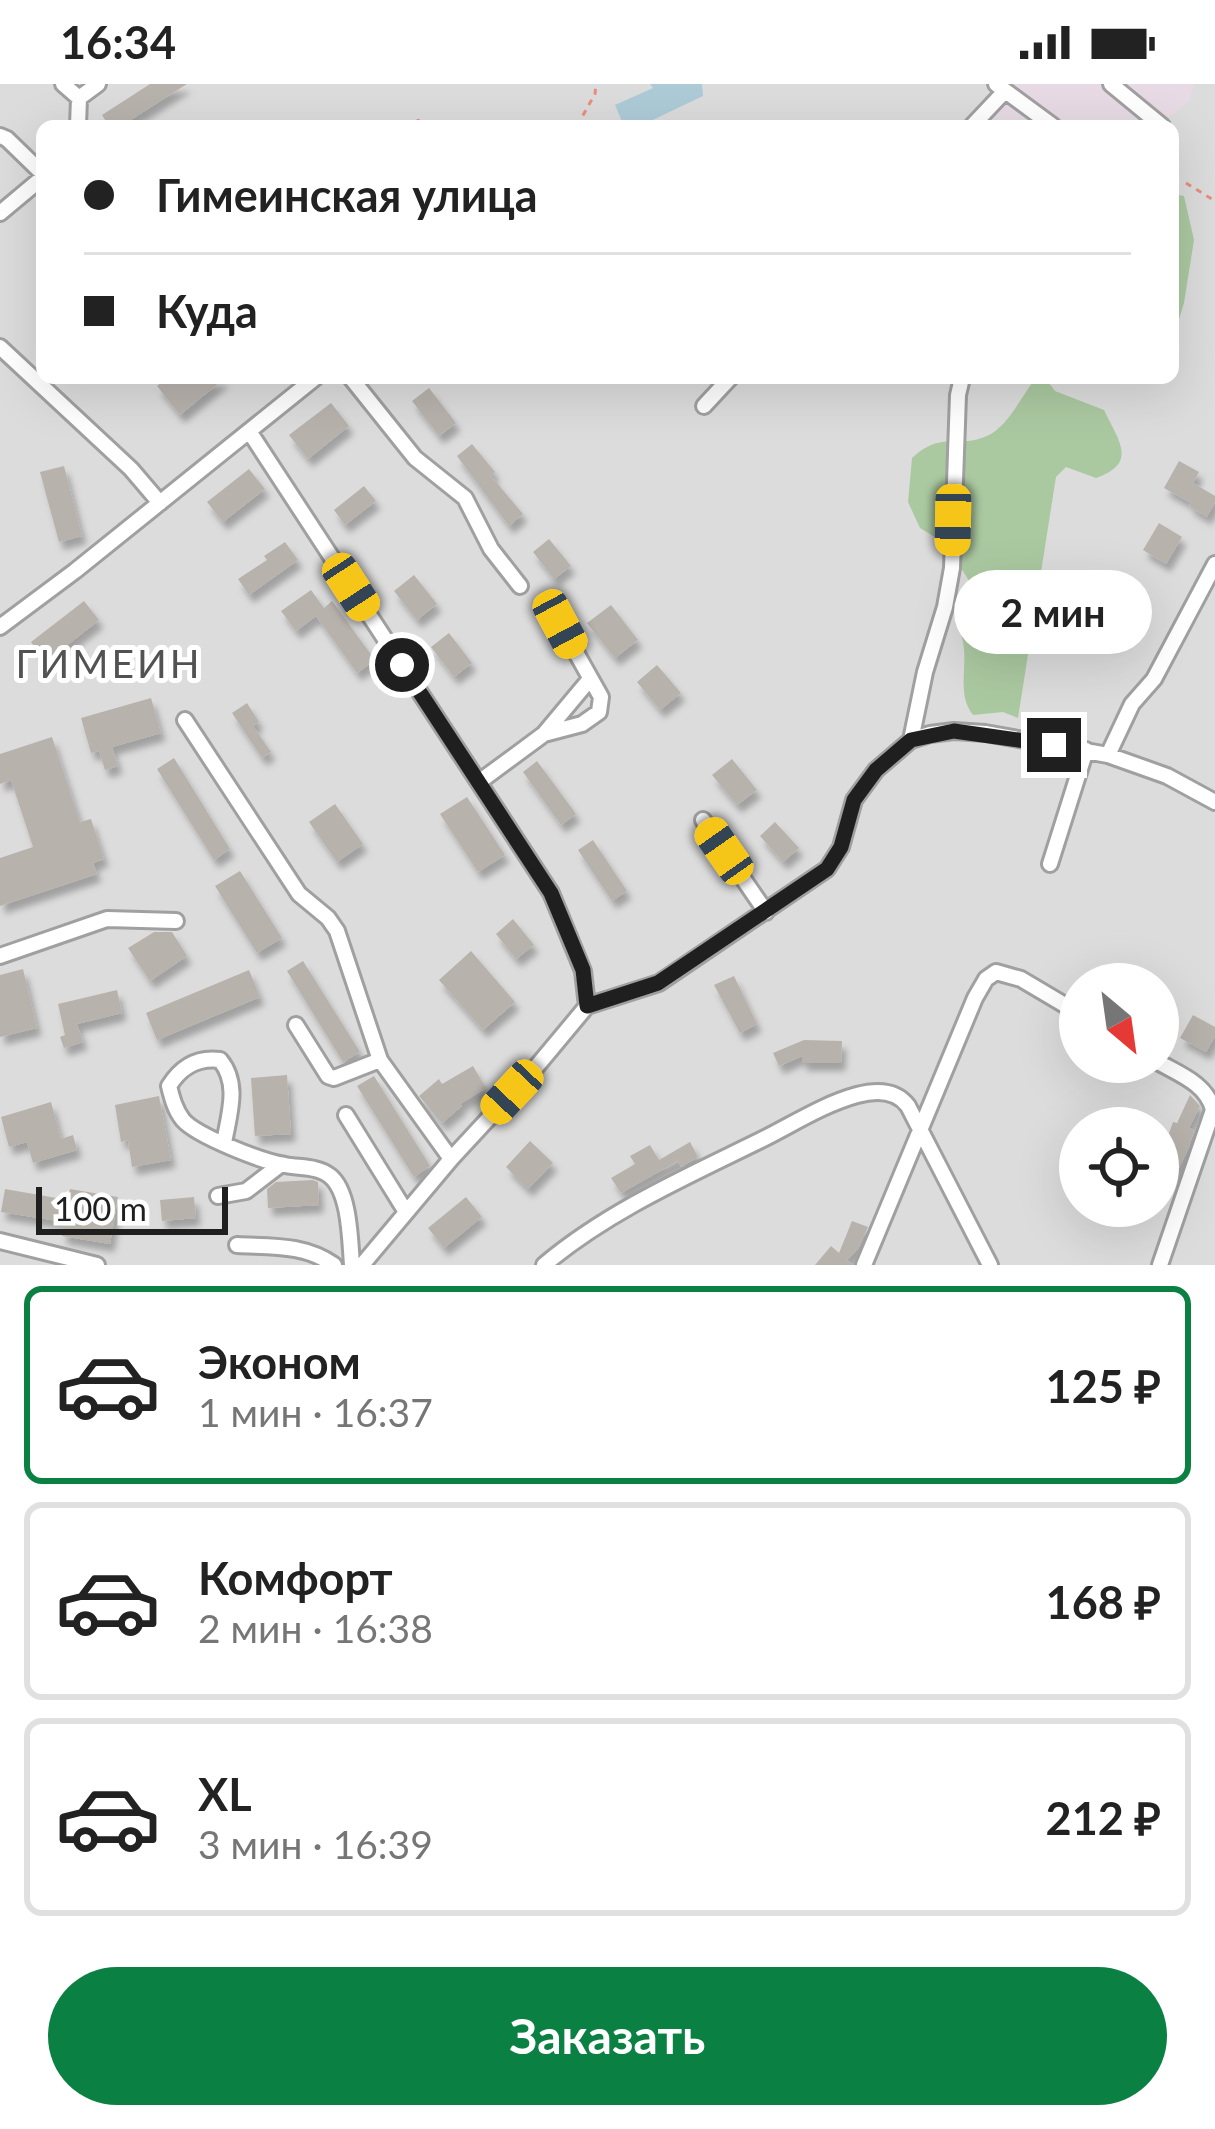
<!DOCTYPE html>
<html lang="ru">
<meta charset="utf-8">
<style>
body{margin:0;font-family:Lato,sans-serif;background:#f6f6f6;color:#222;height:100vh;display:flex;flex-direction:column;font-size:45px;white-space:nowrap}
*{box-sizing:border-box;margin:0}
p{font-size:39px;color:#767676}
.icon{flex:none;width:66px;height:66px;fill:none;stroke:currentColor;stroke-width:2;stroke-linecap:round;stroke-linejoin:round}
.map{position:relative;height:1181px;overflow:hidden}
.sheet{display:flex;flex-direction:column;background:#fff;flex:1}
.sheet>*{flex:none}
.banner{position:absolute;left:36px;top:36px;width:1143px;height:264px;border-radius:18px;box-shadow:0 12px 48px #0002;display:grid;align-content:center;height:264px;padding:0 48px;background:#fff}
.needle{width:78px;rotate:151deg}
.controls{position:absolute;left:1059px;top:879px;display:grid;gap:24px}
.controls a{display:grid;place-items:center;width:120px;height:120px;border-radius:50%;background:#fff;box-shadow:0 12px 48px #0002;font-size:60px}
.scale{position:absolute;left:36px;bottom:30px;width:192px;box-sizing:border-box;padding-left:12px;border:6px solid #1f1f1f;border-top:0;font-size:33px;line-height:42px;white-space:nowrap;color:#1f1f1f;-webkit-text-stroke:9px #fff;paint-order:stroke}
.end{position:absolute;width:54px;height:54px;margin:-27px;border:15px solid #1f1f1f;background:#fff;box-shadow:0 0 0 6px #fff}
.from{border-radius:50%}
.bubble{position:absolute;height:84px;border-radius:42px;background:#fff;box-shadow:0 12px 48px #0002;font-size:39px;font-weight:700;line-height:84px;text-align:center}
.car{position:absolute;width:36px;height:72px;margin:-36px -18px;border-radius:15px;box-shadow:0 0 9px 3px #0007;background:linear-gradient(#f5c518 24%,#345 0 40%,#f5c518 0 76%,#345 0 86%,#f5c518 0)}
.banner b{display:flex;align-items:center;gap:42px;height:114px;font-size:45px}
.banner b+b{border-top:3px solid #e0e0e0}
.banner i{width:30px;height:30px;background:#222}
ul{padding:21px 0 0;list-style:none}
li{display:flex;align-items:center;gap:36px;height:198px;margin:0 24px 18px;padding:0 24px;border:6px solid #e0e0e0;border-radius:18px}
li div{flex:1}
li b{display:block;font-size:45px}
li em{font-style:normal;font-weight:700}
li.on{border-color:#0b8043}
li>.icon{width:108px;height:108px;stroke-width:1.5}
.cta{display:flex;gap:24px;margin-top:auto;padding:24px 48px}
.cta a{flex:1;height:138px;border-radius:72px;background:#0b8043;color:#fff;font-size:48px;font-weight:700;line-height:138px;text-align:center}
.status{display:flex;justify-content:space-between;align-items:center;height:84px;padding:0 60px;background:#fff;direction:ltr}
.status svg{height:33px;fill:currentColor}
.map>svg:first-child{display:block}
</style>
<div class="status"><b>16:34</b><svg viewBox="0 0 49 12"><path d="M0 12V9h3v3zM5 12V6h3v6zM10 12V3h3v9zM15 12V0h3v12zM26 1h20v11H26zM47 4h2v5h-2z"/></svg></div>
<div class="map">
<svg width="1215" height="1181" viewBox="0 0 1215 1181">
<defs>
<filter id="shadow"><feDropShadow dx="4.5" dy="8" stdDeviation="3" flood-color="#0004"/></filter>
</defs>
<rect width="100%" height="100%" fill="#efece7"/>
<path fill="#dddcdc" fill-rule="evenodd" d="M0,0H1215V1181H0ZM42,42H1173V294H42ZM1080,900H1158V978H1080ZM1080,1044H1158V1122H1080Z"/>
<path fill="#e7dae4" d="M994,0H1194L1189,17L1158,42H978L1005,11Z"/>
<path fill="#abc9a1" d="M1173,110L1184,112L1194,156L1184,219L1173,255Z
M1046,295L1055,307L1104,326C1118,356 1139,379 1096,394L1066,383L1056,393L1018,634L1003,628L973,631C958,612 966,589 964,565C963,549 953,535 952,518L967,523L986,524L946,460L920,444L908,418L912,374C942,346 958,365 987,352C1007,343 1019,317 1032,299Z"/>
<path fill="#adcbd7" d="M650,0H702L703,12L640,42L623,40L615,21L653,4Z"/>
<path fill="#b8b2ad" filter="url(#shadow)" d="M150,0H187L121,42H109L102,31Z
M167,294H225L180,331L157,302Z
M429,304L456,339L439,352L412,317Z
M331,319L349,342L308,375L289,351Z
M472,360L495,388L491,392L523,430L509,442L457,372Z
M1179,377L1199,388L1193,399L1215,412V418L1207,433L1189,422L1191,419L1164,404Z
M64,382L82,452L59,458L40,388Z
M249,385L265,405L223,438L207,418Z
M364,402L376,417L345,441L334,426Z
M1159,439L1182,453L1166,480L1143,466Z
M549,455L571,482L554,495L533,468Z
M285,458L298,476L249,511L238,495L267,476L264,472Z
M414,491L437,520L417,536L394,507Z
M311,506L324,524L332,517L375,576L357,589L316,532L296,547L281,527Z
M84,517L99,536L46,578L31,558Z
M611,521L638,556L615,574L587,539Z
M1096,522L1123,538L1112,559L1084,543Z
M449,549L472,579L454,593L431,563Z
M657,581L681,609L660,626L637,598Z
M151,614L161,649L112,663L118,682L105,686L99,667L91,669L81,634Z
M247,619L259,638L253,642L271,668L262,674L232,629Z
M52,653L80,738L91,735L104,775L93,779L97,790L0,822V774L33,763L11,696L0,700V670Z
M174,674L230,765L214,776L157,685Z
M732,675L757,706L737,721L712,691Z
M537,677L576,730L561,741L523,688Z
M467,713L505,771L478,788L440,730Z
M335,720L363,760L337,778L309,738Z
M775,738L799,764L783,778L760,752Z
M593,756L627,807L612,817L578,766Z
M240,787L282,854L257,869L215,802Z
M513,835L534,861L516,875L496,850Z
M154,848H172L187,872L150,897L128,864Z
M471,867L515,918L483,946L439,896Z
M303,877L360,968L343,978L287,887Z
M23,885L37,944L0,953V891Z
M249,886L260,913L157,956L146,929Z
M734,892L757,940L740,949L714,901Z
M117,906L122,929L77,940L83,958L64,964L60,953L65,951L58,920Z
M1193,931L1215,943V952L1206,968L1180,954Z
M804,956L842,957L841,979H802V972L779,982L773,969Z
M473,982L486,1004L460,1020L462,1022L442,1039L419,1012L439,995L442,1000Z
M287,991L291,1050L255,1052L251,994Z
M374,992L430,1082L414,1093L357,1002Z
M1190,1011L1200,1022L1189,1044L1194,1046L1189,1063L1175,1092L1159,1085L1171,1056L1167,1055L1173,1038L1177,1039Z
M159,1012L171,1076L132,1083L128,1056L121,1058L115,1021Z
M51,1018L61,1055L73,1051L77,1066L33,1079L27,1058L9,1063L1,1033Z
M530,1057L553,1079L528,1105L506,1083Z
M690,1058L698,1073L681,1083L678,1077L621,1109L611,1094L635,1080L630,1072L650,1061L659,1076Z
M313,1096L318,1098L319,1121L268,1124L267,1105L276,1098Z
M5,1105L68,1116L70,1105L118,1113L110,1160L62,1152L64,1138L1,1128Z
M194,1113L196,1134L162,1137L160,1116Z
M466,1113L482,1133L444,1164L428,1144Z
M852,1137L868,1143L858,1165L847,1176L853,1181H815L831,1162L839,1169Z"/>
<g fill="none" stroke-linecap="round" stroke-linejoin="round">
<g stroke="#a0a0a0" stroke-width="20">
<path id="minor" d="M63,0L79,14L78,42
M996,0L1053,42
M1111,0L1162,42
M79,14L98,0
M972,42L1005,7
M0,52L7,55L42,89
M0,129L42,94
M0,263L131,385L160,419
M351,294L415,374L465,414L491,465L520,502
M704,322L730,294
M249,347L551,809L583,887L587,922L537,982L451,1075L362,1181
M0,543L75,487L315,294
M185,636L299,810L328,834L337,847L380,976L451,1075
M544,650L582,640L599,628L601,613L560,540
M911,656L925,588L945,523L952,484L958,311L962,294
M1108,671L1132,620L1154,595L1215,480
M479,698L544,650L590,595
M703,736L766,828
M1050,780L1086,666
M0,872L107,835L176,837
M587,922L659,899L827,785L841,763L854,716L876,686L911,656L930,650L954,647L985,649L1108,671L1167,692L1215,718
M296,941L328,992L334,994L380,976
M1158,978C1179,990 1207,1000 1213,1026L1160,1181
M346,1031L406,1128
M224,1059C229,1030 240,1000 220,976C197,973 181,983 169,1002C172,1014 175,1026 183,1036C197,1052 263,1078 285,1081C299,1084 318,1082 330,1092C350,1108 350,1157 352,1181
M218,1112L246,1107L280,1081
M0,1157L97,1181
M237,1161C272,1163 304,1160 334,1181
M544,1181C608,1127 688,1092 763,1055C793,1040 824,1020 857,1011C876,1006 896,1006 908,1022L990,1181
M864,1181L975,914L986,895L996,888L1021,895L1080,930"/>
</g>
<path stroke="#e88e7e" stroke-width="3" stroke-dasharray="6 6" stroke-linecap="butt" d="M418,35L419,42
M577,42L595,10L596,0
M1186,99L1215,117"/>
<use href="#minor" stroke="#fff" stroke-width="14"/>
</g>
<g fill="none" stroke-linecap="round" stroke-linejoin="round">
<path stroke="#1f1f1f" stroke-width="15" d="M402,581L551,809L583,886L587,922L658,899L827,785L841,763L854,716L876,686L911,656L954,647L1054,661"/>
</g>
<g text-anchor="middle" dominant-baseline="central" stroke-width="10" stroke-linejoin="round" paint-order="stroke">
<g font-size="39" letter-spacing="3" fill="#525252" stroke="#fff">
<text x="109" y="579">ГИМЕИН</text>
</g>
</g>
</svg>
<div class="controls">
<a><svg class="needle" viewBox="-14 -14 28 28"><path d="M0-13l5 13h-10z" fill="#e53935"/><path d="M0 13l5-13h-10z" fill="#767676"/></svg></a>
<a><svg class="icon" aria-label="locate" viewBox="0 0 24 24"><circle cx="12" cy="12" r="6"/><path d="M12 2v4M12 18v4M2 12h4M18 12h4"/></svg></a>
</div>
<div class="scale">100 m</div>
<i class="end from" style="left:402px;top:581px"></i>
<i class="end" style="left:1054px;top:661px"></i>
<div class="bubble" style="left:954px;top:486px;width:198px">2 мин</div>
<i class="car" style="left:953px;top:436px;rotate:181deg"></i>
<i class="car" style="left:351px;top:503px;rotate:147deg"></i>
<i class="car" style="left:560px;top:540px;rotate:152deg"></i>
<i class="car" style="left:724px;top:767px;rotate:325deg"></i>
<i class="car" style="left:512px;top:1008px;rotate:223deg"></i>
<div class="banner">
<b><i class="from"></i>Гимеинская улица</b>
<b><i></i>Куда</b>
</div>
</div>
<section class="sheet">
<ul>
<li class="on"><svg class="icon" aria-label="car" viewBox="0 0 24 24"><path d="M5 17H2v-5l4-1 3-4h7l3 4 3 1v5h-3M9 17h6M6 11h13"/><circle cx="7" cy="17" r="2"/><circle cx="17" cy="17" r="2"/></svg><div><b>Эконом</b><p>1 мин · 16:37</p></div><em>125 ₽</em></li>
<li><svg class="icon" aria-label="car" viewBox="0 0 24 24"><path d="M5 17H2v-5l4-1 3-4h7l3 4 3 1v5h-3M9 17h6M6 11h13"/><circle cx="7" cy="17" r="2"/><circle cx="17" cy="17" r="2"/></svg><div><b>Комфорт</b><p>2 мин · 16:38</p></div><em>168 ₽</em></li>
<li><svg class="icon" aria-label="car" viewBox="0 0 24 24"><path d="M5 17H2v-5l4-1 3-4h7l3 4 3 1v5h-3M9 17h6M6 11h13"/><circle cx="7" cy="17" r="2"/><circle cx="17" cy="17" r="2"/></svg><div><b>XL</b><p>3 мин · 16:39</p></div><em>212 ₽</em></li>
</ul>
<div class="cta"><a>Заказать</a></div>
</section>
